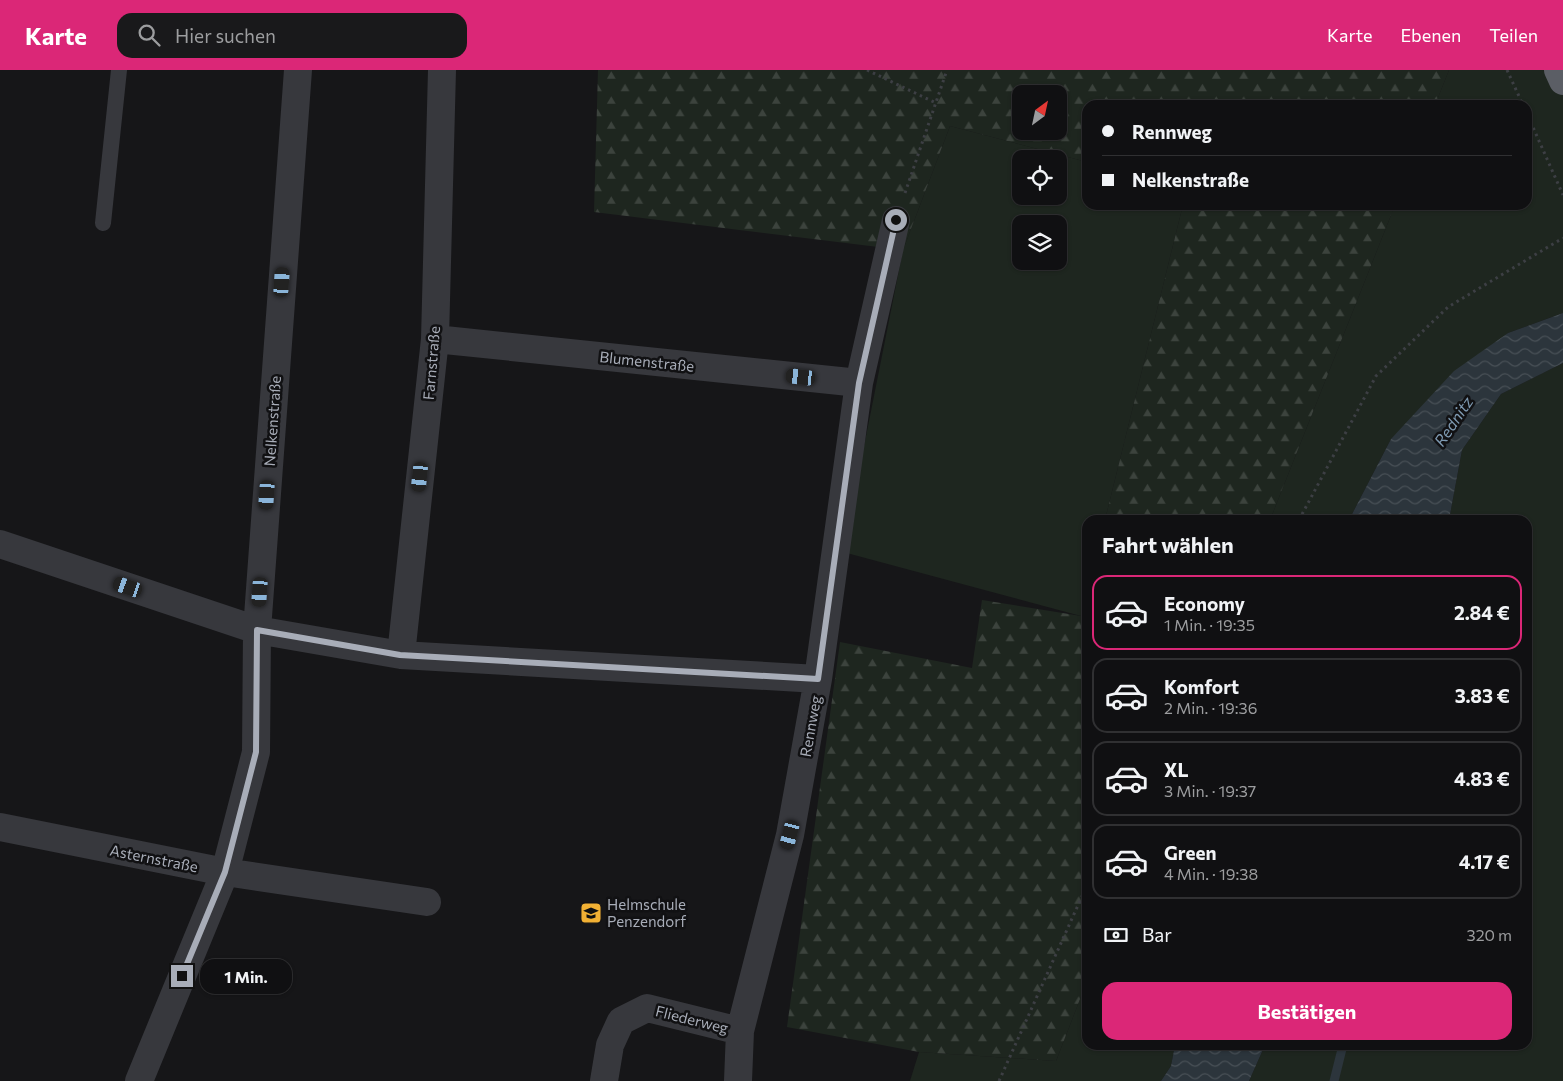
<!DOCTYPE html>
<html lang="de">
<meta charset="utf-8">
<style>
body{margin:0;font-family:Commissioner,sans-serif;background:#19191b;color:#f1f3f6;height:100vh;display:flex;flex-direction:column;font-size:19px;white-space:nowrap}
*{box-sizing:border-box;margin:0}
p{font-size:16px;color:#9c9d9f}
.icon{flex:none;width:28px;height:28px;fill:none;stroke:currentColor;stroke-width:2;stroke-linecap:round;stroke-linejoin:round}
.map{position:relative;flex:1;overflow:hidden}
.panel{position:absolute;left:1082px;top:445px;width:450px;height:535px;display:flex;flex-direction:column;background:#101012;border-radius:15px;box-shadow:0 1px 4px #0004,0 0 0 1px #303032}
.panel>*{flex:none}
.guide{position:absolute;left:1082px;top:30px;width:450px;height:110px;border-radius:15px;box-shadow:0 1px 4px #0004,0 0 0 1px #303032;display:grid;align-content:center;height:110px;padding:0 20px;background:#101012}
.needle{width:32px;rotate:33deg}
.fabs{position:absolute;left:1012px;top:15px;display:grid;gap:10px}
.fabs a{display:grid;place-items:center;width:55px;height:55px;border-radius:10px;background:#101012;box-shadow:0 1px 4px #0004,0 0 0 1px #303032;font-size:25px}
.end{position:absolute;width:22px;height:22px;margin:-11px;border:6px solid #a8adb8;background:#111;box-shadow:0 0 0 2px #111}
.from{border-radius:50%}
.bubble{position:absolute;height:35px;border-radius:15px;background:#101012;box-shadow:0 1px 4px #0004,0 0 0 1px #303032;font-size:16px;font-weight:700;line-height:35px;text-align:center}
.car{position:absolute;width:15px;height:30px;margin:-15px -8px;border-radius:6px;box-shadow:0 0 4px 1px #0007;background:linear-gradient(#222 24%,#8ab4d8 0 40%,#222 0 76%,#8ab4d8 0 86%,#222 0)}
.guide b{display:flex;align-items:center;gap:18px;height:48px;font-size:19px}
.guide b+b{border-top:1px solid #303032}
.guide i{width:12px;height:12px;background:#f1f3f6}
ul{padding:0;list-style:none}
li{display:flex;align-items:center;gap:15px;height:75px;margin:0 10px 8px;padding:0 10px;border:2px solid #303032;border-radius:15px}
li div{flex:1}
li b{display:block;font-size:19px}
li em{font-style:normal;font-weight:700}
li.selected{border-color:#db2777}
li>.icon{width:45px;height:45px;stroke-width:1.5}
h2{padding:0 20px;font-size:22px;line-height:60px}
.pay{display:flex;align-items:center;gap:12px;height:55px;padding:0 20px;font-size:19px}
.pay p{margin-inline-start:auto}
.primary-button{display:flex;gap:10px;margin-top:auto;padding:10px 20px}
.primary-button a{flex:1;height:58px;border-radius:15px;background:#db2777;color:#fff;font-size:20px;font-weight:700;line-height:58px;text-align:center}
header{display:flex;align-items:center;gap:30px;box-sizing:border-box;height:70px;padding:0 25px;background:#db2777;color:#fff}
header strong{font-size:24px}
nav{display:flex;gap:28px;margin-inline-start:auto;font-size:18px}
.search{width:350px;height:45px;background:#19191b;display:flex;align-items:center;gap:12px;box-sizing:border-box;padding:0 18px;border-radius:15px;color:#9c9d9f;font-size:19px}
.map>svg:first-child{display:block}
</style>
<header>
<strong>Karte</strong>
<div class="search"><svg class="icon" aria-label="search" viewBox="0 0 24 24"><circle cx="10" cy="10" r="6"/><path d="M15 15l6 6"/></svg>Hier suchen</div>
<nav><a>Karte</a><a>Ebenen</a><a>Teilen</a></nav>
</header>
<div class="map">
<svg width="1563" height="1011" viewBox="0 0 1563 1011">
<defs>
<pattern id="forest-firs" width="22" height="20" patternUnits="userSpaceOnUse" patternTransform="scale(1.25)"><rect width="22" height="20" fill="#1e261f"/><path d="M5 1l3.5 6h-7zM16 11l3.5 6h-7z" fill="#3c433d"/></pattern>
<pattern id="water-waves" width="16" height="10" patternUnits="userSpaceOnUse" patternTransform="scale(1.25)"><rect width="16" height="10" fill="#2c353c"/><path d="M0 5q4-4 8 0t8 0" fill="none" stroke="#485056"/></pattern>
</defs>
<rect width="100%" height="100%" fill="#161618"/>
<path fill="#1e261f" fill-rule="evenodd" d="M1449,0H1563V243L1508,263L1391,369L1349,450H1270L1395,135H1528V35H1435Z
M950,56L1087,92L1088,135H1183L1105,450H1088L1087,520L1081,546L843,482L903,180ZM1021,89H1059V126H1021ZM1021,154H1059V191H1021Z
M1563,293V1011H1249L1265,975H1528V450H1449L1462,380L1501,324Z
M1087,911L1088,975H1175L1171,996L1161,1011H910L919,982L1056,991Z"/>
<path fill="url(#forest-firs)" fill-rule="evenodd" d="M598,0H1449L1435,35H1088L1087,92L950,56L903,180L594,142ZM1021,24H1059V61H1021Z
M1183,135H1395L1270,450H1105Z
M1087,520V911L1056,991L919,982L787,957L840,572L972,598L982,530L1081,546Z"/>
<path fill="url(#water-waves)" d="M1563,243V293L1501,324L1462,380L1449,450H1349L1391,369L1454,301L1508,263Z
M1175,975H1265L1249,1011H1161L1171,996Z"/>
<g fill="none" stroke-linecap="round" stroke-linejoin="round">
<path stroke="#2c353c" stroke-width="9" d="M1334,1011L1343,975"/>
<path stroke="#3d3f44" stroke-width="3" stroke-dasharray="2.5 4" stroke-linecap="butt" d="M867,0L936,33
M1507,0L1523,35
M1528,46L1563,125
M905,123L947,0
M1299,450L1376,306L1448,237L1563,168
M999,1011L1088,813"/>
<path stroke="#37383d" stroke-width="16" d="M103,153L119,0"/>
<path stroke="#37383d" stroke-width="28" d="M435,269L859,313
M0,474L257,560L401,585L818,609
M401,585L435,269L442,0
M0,757L225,802L427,832
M139,1011L225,802L256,682L257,560L298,0
M604,1011L610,975L621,951L647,938L740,961
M738,1011L740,961L790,765L818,609L859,313L896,150"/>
<path stroke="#5b5e65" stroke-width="28" d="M1558,0L1563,11"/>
</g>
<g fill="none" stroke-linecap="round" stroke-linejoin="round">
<path stroke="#a8adb8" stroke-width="6" d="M182,906L225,802L256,682L257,560L400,585L818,609L859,313L896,150"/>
</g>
<defs>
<g id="school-square" transform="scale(1.125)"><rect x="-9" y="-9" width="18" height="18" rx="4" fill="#f2b134" stroke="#111113"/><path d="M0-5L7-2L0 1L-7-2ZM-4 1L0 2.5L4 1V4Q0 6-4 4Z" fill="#111"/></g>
</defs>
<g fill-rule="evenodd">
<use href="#school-square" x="591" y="843"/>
</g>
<g text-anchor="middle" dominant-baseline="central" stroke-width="5" stroke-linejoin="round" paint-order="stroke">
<g font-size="15" fill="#a8adb8" stroke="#111113">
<text transform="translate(647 291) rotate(6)">Blumenstraße</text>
<text transform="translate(431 293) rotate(-85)">Farnstraße</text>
<text transform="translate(272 351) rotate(-86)">Nelkenstraße</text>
<text transform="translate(810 656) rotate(-80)">Rennweg</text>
<text transform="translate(154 788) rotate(11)">Asternstraße</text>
<text transform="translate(692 949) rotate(14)">Fliederweg</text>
</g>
<g font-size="15" fill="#a8adb8" stroke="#111113" text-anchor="start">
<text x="607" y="834">Helmschule<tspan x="607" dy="17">Penzendorf</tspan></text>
</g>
<g font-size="16" font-style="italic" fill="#7f9bb3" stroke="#111113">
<text transform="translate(1453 351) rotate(-56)">Rednitz</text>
</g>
</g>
</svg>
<div class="fabs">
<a><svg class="needle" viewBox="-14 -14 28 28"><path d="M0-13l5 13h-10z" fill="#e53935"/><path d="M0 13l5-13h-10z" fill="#9c9d9f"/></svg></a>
<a><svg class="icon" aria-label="locate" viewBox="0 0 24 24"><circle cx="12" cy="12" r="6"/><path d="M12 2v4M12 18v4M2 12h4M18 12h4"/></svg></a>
<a><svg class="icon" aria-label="layers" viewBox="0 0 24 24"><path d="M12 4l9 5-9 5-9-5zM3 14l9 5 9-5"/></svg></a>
</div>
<i class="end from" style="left:896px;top:150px"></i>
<i class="end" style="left:182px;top:906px"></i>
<div class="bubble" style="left:200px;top:889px;width:92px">1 Min.</div>
<i class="car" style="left:282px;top:212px;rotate:4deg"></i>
<i class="car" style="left:801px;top:307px;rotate:276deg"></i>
<i class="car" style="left:420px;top:407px;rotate:186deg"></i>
<i class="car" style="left:267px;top:425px;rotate:184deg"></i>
<i class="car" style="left:128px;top:517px;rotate:289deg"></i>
<i class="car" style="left:260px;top:522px;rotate:184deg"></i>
<i class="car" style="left:790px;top:765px;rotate:195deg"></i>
<div class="guide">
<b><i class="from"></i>Rennweg</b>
<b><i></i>Nelkenstraße</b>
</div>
<section class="panel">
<h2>Fahrt wählen</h2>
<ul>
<li class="selected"><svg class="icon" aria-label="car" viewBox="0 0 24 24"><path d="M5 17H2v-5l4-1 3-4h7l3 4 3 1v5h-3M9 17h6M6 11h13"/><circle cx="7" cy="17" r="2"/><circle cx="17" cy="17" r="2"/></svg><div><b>Economy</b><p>1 Min. · 19:35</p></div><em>2.84 €</em></li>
<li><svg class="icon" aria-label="car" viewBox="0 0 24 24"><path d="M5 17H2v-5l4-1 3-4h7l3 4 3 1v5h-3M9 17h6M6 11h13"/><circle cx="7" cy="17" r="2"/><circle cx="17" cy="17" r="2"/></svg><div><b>Komfort</b><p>2 Min. · 19:36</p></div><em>3.83 €</em></li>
<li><svg class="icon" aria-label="car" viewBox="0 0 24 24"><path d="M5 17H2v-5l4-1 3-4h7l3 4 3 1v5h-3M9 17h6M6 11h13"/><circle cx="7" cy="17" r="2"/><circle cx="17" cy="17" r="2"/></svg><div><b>XL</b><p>3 Min. · 19:37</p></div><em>4.83 €</em></li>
<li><svg class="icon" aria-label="car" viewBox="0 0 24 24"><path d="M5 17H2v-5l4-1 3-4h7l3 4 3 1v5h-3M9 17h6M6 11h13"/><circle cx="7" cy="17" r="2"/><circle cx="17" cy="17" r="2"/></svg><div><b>Green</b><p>4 Min. · 19:38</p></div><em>4.17 €</em></li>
</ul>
<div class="pay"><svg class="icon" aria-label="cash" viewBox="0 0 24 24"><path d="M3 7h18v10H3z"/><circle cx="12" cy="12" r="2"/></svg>Bar<p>320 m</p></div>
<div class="primary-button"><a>Bestätigen</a></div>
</section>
</div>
